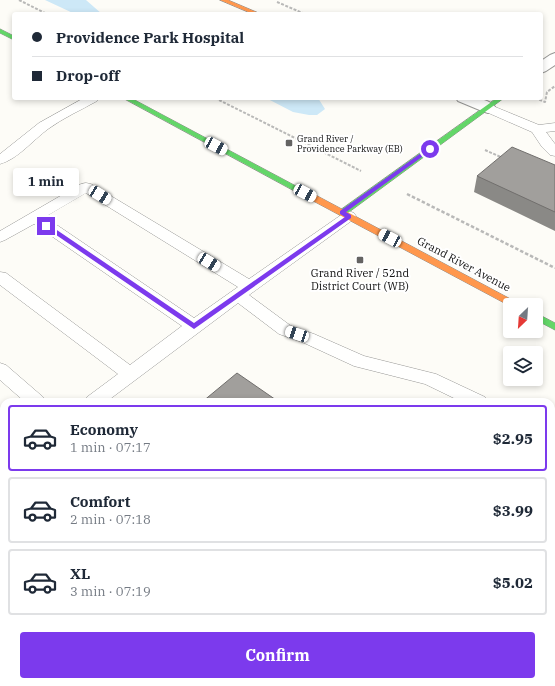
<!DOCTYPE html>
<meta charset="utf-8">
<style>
body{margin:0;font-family:"IBM Plex Serif",serif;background:#f2f2f3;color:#1f2937;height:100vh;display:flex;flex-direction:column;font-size:15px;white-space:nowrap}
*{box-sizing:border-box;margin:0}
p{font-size:13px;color:#747a83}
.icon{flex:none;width:22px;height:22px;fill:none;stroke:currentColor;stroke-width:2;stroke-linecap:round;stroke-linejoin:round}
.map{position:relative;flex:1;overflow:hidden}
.side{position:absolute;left:0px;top:398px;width:555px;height:288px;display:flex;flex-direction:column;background:#fff;border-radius:12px 12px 0 0;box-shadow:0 2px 6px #0003}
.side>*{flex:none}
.guide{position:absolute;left:12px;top:12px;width:531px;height:88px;border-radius:4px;box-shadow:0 2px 6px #0003;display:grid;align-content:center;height:88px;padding:0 20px;background:#fff}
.needle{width:26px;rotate:205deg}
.fabs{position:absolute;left:503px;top:298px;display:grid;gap:8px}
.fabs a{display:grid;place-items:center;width:40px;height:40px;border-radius:4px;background:#fff;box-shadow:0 2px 6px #0003;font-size:20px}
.end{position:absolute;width:18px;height:18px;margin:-9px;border:5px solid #7c3aed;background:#fff;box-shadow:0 0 0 2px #fff}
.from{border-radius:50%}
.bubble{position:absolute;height:28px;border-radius:4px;background:#fff;box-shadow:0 2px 6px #0003;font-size:13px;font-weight:700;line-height:28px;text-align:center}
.car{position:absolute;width:12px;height:24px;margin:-12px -6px;border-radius:5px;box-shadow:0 0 3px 1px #0007;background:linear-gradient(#fff 24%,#345 0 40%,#fff 0 76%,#345 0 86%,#fff 0)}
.guide b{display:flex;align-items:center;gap:14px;height:38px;font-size:15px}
.guide b+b{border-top:1px solid #e0e1e3}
.guide i{width:10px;height:10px;background:#1f2937}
ul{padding:7px 0 0;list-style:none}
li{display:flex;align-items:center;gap:12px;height:66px;margin:0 8px 6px;padding:0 12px;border:2px solid #e0e1e3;border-radius:4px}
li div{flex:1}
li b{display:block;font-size:15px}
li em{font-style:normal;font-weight:700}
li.current{border-color:#7c3aed}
li>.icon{width:36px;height:36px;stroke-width:1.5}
.primary-button{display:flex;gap:8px;margin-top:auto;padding:8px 20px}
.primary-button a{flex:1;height:46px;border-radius:4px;background:#7c3aed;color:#fff;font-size:16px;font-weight:700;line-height:46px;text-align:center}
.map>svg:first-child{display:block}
</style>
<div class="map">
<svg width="555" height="686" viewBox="0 0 555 686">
<rect width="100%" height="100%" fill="#fdfcf7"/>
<path fill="#e7f3d7" d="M29,682H96L99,686H23Z"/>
<path fill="#cde8f7" d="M45,0H86L102,14H75Z
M266,98H318L325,109L317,115H309L293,112Z"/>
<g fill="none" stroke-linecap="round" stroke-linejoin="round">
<g stroke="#979795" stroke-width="1">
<path id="lane" d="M84,98H99L97,101C81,110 63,118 48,129C33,140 18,159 0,164V154L39,123Z
M488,104L539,125L555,123V131L546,132L555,144V156L550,155L542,147L532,132L484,111L482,108L484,105Z
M86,183L91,184L249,279L344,213L349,211L354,213L356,216L354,219L249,295L291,326L314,334L364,356L436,374L485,397L488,402H462L425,384L354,366L302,342L279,334L238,303L106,402H84L87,397L118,374L0,285V272L6,273L130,365L182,326L34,224L5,240L0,242V231L81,184ZM86,193L238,287L194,318L45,217Z
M0,363L6,365L43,397L46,402H25L0,380Z
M551,436L555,438V455L551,453Z
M555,632V658L551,660V634Z
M278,682H305L307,686H280Z
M514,682H539L537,686H512Z"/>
</g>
<g stroke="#979795" stroke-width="2">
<path id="street" d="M555,53V65L546,71L541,73V61L550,55Z
M456,98C469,98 488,96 496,108L494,111L488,113L482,111L458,101Z"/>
</g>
<g stroke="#8e8d8b" stroke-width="1">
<path id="fast" d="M0,29L14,36V40L0,33Z
M123,98H131L309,193L305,195H302Z
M497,98H504L345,215H339L338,213L339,211Z
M536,313L555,323V330L536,320Z"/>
</g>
<g stroke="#8e8d8b" stroke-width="1">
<path id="slow" d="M220,0H228L261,14H253Z
M302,191H308L518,303L519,305L510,306L302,195Z"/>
</g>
<path stroke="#b9b9b8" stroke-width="2" stroke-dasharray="3 1.5" stroke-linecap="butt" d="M19,0L47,14
M277,2L305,14
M215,98L361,171
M535,98L545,102L547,92L555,86
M485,150L503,158"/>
<path stroke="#b9b9b8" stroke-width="2.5" stroke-dasharray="3.5 2" stroke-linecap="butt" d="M407,194L555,268"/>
<use href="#lane" fill="#fffffe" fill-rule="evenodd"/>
<use href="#street" fill="#fffffe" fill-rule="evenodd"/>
<use href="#fast" fill="#63d668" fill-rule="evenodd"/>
<use href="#slow" fill="#ff974d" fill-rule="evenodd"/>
</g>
<path fill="#8a8986" d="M555,165V231L474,192L477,176Z
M354,682H411L408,686H359Z"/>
<path fill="#716f6d" d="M555,490V499L551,504V495Z
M403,682H411L408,686H400Z"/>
<path fill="#a19f9c" stroke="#716f6d" d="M512,147L555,165V212L477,176Z
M237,373L279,402H202Z
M551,461L555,464V490L551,495Z
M376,682H403L400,686H381Z"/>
<path fill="#7c3aed" d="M428,148L433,149L346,212L351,215V218L194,329L43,226L48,224L194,323L345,217L340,214V211Z"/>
<g fill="#646362" stroke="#fff" stroke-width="1.5">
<rect x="285" y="139" width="8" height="8" rx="2"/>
<rect x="356" y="256" width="8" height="8" rx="2"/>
</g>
<g text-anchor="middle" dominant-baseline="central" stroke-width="4" stroke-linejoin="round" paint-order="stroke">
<g font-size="9" fill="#111" stroke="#fff" text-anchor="start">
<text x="297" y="138">Grand River /<tspan x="297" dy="10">Providence Parkway (EB)</tspan></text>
</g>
<g font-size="11" fill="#111" stroke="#fff">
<text transform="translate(464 264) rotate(28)">Grand River Avenue</text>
</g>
<g font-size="11" fill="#111" stroke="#fff">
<text x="360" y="273">Grand River / 52nd<tspan x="360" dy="13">District Court (WB)</tspan></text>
</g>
</g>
</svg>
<div class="fabs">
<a><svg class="needle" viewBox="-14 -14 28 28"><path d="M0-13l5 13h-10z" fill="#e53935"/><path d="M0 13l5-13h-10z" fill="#747a83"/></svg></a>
<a><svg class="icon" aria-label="layers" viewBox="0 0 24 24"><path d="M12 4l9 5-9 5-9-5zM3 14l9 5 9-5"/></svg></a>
</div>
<i class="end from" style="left:430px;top:149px"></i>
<i class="end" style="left:46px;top:226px"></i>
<div class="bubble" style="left:13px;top:168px;width:66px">1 min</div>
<i class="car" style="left:216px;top:146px;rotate:118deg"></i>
<i class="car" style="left:305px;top:193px;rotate:118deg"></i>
<i class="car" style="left:100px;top:195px;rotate:122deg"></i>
<i class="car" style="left:390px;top:238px;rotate:298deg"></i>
<i class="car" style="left:209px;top:262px;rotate:121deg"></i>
<i class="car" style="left:297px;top:334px;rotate:288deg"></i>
<div class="guide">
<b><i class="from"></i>Providence Park Hospital</b>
<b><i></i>Drop-off</b>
</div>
<section class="side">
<ul>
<li class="current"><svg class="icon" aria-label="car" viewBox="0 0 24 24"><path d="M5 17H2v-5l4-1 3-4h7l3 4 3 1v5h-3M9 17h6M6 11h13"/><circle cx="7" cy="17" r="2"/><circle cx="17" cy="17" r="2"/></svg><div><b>Economy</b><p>1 min · 07:17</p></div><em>$2.95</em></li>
<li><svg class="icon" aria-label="car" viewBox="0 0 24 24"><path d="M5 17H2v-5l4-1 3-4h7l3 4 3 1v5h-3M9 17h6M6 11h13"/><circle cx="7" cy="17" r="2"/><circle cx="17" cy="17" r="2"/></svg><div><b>Comfort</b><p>2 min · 07:18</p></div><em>$3.99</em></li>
<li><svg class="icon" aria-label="car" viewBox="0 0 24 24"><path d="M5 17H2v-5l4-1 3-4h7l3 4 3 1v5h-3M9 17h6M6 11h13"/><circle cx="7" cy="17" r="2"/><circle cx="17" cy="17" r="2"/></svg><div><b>XL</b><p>3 min · 07:19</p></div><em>$5.02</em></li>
</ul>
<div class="primary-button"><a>Confirm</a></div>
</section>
</div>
